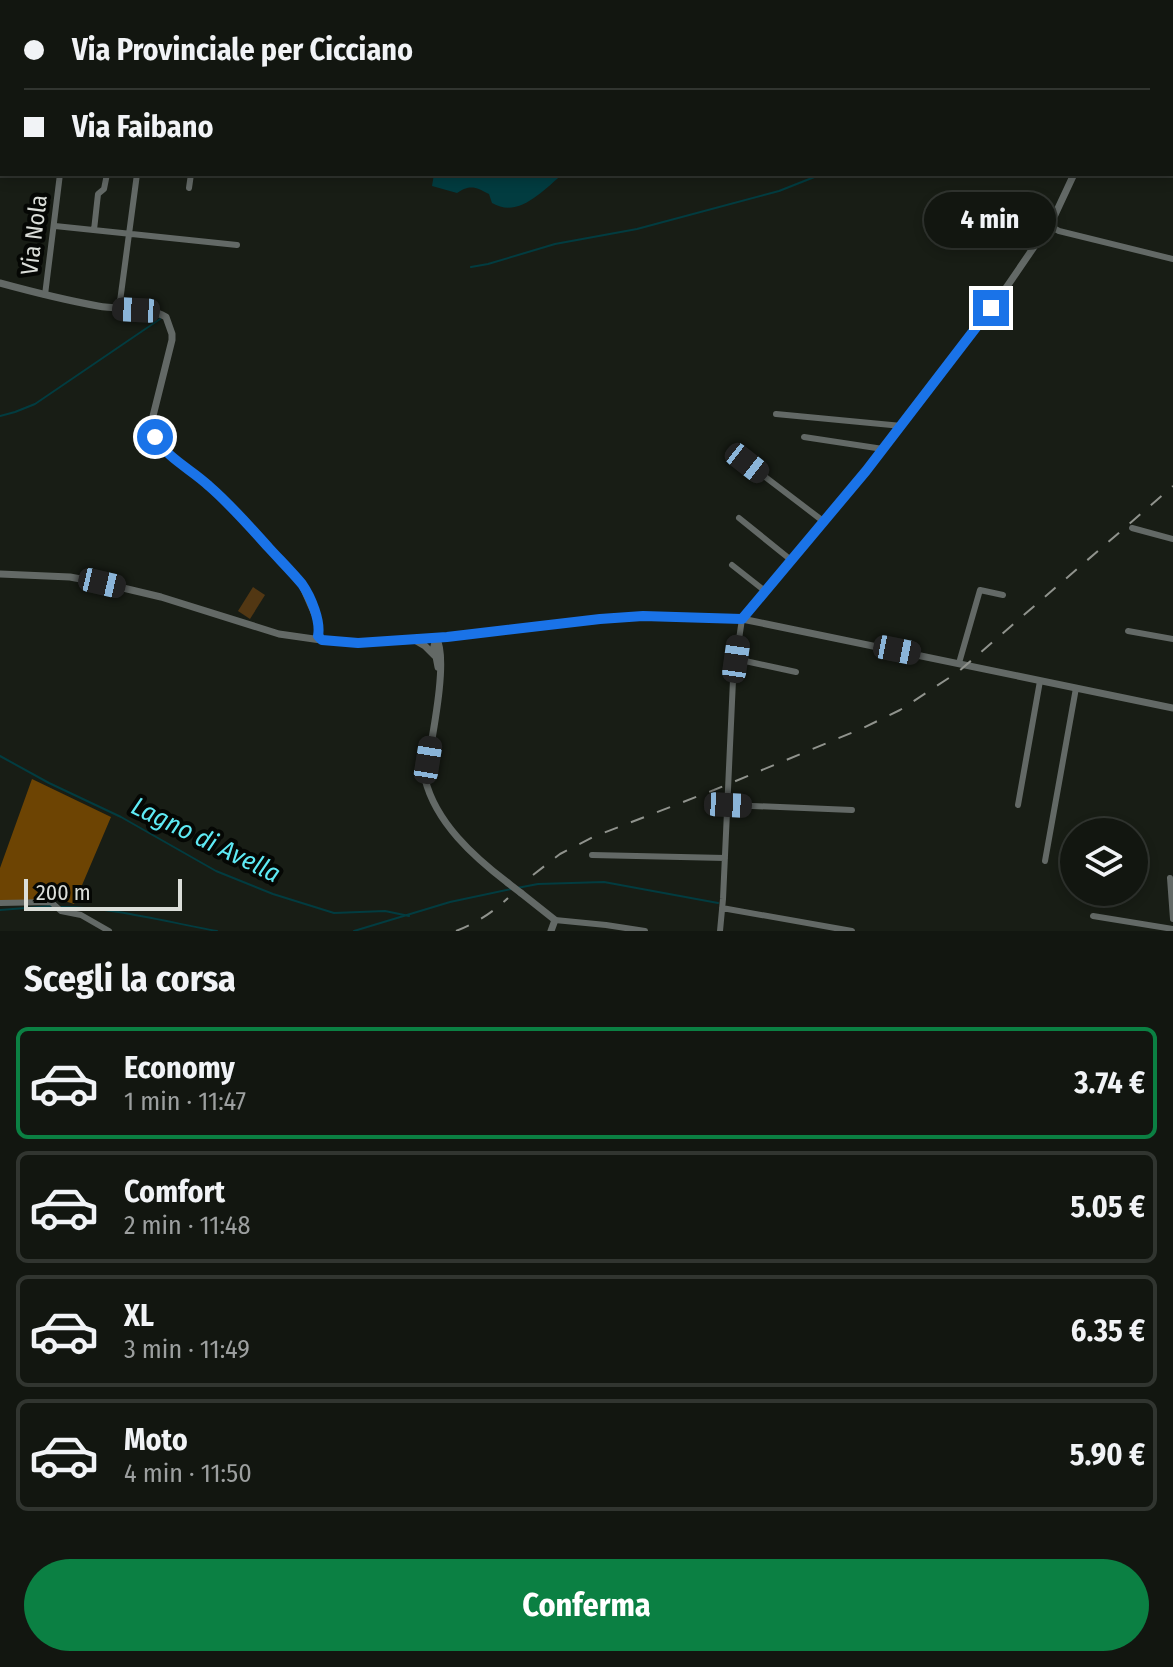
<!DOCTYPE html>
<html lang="it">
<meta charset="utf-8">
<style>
body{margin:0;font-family:"Fira Sans Condensed",sans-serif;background:#1f231e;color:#f1f3f6;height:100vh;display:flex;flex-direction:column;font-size:30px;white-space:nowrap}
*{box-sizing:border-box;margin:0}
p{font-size:26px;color:#9c9f9f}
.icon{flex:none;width:44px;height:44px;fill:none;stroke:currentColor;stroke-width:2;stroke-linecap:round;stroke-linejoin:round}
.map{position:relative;height:931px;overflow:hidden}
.panel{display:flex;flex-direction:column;background:#121610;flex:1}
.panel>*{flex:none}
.banner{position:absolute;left:0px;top:0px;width:1174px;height:176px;box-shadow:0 4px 12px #0003,0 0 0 2px #313530;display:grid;align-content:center;height:176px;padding:0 24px;background:#121610}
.buttons{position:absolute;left:1060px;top:818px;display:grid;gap:16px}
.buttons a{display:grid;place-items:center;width:88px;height:88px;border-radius:50%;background:#121610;box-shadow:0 4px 12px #0003,0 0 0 2px #313530;font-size:40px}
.scale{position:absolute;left:24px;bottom:20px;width:158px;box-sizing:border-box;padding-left:8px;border:4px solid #dbded9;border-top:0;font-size:22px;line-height:28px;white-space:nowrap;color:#dbded9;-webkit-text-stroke:6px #050704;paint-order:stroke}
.end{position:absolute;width:36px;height:36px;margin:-18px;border:10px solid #1a73e8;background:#fff;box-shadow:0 0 0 4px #fff}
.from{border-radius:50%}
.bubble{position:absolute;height:56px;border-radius:28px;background:#121610;box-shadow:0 4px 12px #0003,0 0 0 2px #313530;font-size:26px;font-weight:700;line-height:56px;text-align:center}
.car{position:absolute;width:24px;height:48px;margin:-24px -12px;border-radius:10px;box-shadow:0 0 6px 2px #0007;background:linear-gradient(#222 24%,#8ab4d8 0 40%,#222 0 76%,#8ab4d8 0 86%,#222 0)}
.banner b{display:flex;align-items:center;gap:28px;height:76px;font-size:30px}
.banner b+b{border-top:2px solid #313530}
.banner i{width:20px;height:20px;background:#f1f3f6}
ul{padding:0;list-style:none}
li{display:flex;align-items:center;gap:24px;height:112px;margin:0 16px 12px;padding:0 8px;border:4px solid #313530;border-radius:12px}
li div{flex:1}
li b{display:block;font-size:30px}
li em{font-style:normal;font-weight:700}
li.on{border-color:#0b8043}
li>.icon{width:72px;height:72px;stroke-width:1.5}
h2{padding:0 24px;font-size:36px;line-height:96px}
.action{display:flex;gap:16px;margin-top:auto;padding:16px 24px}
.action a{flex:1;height:92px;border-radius:48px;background:#0b8043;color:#fff;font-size:32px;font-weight:700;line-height:92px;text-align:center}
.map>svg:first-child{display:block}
</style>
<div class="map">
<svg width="1173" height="931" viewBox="0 0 1173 931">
<rect width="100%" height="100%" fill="#181d15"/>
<path fill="#523713" d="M253,587L265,595L250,619L238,611Z"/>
<path fill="#6d4403" d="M32,779L111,817L74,904L55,898L7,902L0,900V868Z"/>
<path fill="#023c40" d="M434,174H563C543,190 519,219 492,203L489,194C476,187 470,184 457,193L432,186Z"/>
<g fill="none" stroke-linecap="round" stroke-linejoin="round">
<path stroke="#023c40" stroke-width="2" d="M1172,158H1173
M471,267L488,264L555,244L637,229L779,191L822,174
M0,416L15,412L35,404L160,319
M0,756L49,783L121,817L216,871L273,894L334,913L385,911L409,916
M517,888L538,884L604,882L718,903
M61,907C114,907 166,922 217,931
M0,910L51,906
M354,931L450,902L511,889"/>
<path stroke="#636966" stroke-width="6" d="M1162,0L1166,2
M90,2L91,0
M366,2L371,0
M1008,2V0
M0,5H2
M1172,6L1173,7
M0,56H2
M0,83L2,84
M189,188L191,174
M1048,225L1059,231L1173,259
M55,226L237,245
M94,230L98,194L104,189L107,174
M45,295L60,174
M119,309L137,174
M776,414L902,426
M804,437L883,449
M747,463L823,521
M739,518L791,560
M1132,528L1173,539
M732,565L765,591
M1128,631L1173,639
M736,659L796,672
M959,663L980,590L1003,595
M728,805L852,810
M1018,805L1040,681
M592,855L725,858
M1045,861L1076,688
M1170,878L1173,919
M0,903L51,902L61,911L81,915L109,931
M722,908L852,931
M1093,916L1173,929
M555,920L606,925L645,931
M720,931L723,899L733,680L742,619"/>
<path stroke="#636966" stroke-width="7" d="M1137,2L1140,0
M0,283C33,292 65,300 98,306C120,310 147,306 166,317L172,334V340L153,416L155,437L161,446L172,457L209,485L233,509L302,585L317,619L319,631
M0,574L70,577L102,583L161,597L279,634L321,640
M742,619L866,471L1006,288L1053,219L1074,174
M436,638C450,658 429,752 425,779C436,823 474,857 508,883
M436,638L434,646L438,667
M413,639L425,646L435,656
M325,640L358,643L447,637L600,619L643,616L742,619L1173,708
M521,893L555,920L551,931"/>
<path stroke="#90938d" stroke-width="2" stroke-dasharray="14 14" stroke-linecap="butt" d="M533,875L560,854L593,837L714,790L863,728L900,710L958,672L1173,486
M456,931C476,923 492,913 508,898"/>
<path stroke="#636966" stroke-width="7" d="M508,883L521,893"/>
</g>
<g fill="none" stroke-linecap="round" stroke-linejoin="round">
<path stroke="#1a73e8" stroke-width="10" d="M155,437C168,459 191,469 209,486C231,505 250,527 269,548C280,560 292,572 302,584C311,597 321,621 318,636L322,640L358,643L447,637L600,619L643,616L742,619L866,471L991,308"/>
</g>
<g text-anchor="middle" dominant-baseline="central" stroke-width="8" stroke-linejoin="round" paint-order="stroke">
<g font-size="24" fill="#dbded9" stroke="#050704">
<text transform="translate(34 235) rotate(-83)">Via Nola</text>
</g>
<g font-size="26" font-style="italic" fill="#5eeaf5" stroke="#050704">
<text transform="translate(206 840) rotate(26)">Lagno di Avella</text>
</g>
</g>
</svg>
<div class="buttons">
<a><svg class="icon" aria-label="layers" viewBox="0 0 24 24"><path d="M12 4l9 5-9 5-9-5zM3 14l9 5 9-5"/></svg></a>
</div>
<div class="scale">200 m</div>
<i class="end from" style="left:155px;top:437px"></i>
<i class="end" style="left:991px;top:308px"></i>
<div class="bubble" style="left:924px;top:192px;width:132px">4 min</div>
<i class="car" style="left:136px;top:310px;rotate:273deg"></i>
<i class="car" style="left:747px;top:463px;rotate:128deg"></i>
<i class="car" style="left:102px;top:583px;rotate:103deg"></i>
<i class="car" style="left:897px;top:650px;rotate:101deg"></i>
<i class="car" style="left:736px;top:659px;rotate:8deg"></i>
<i class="car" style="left:428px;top:760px;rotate:9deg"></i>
<i class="car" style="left:728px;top:805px;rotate:93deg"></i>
<div class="banner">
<b><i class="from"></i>Via Provinciale per Cicciano</b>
<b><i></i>Via Faibano</b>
</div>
</div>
<section class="panel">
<h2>Scegli la corsa</h2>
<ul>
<li class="on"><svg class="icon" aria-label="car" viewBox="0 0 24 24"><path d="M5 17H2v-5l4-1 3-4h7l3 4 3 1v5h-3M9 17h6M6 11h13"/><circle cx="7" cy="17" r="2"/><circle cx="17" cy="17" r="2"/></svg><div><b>Economy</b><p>1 min · 11:47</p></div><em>3.74 €</em></li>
<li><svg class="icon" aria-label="car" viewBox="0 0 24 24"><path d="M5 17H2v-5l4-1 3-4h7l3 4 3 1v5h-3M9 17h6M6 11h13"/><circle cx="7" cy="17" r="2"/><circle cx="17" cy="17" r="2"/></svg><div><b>Comfort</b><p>2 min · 11:48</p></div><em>5.05 €</em></li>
<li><svg class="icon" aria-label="car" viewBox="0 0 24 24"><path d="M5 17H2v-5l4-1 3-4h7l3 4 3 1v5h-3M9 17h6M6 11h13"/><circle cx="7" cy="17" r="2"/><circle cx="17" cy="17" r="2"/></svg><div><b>XL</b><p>3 min · 11:49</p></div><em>6.35 €</em></li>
<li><svg class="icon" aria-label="car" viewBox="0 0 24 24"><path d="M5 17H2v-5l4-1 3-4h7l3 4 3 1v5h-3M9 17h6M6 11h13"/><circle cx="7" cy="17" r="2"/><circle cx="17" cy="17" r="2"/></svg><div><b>Moto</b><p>4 min · 11:50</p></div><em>5.90 €</em></li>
</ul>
<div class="action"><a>Conferma</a></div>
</section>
